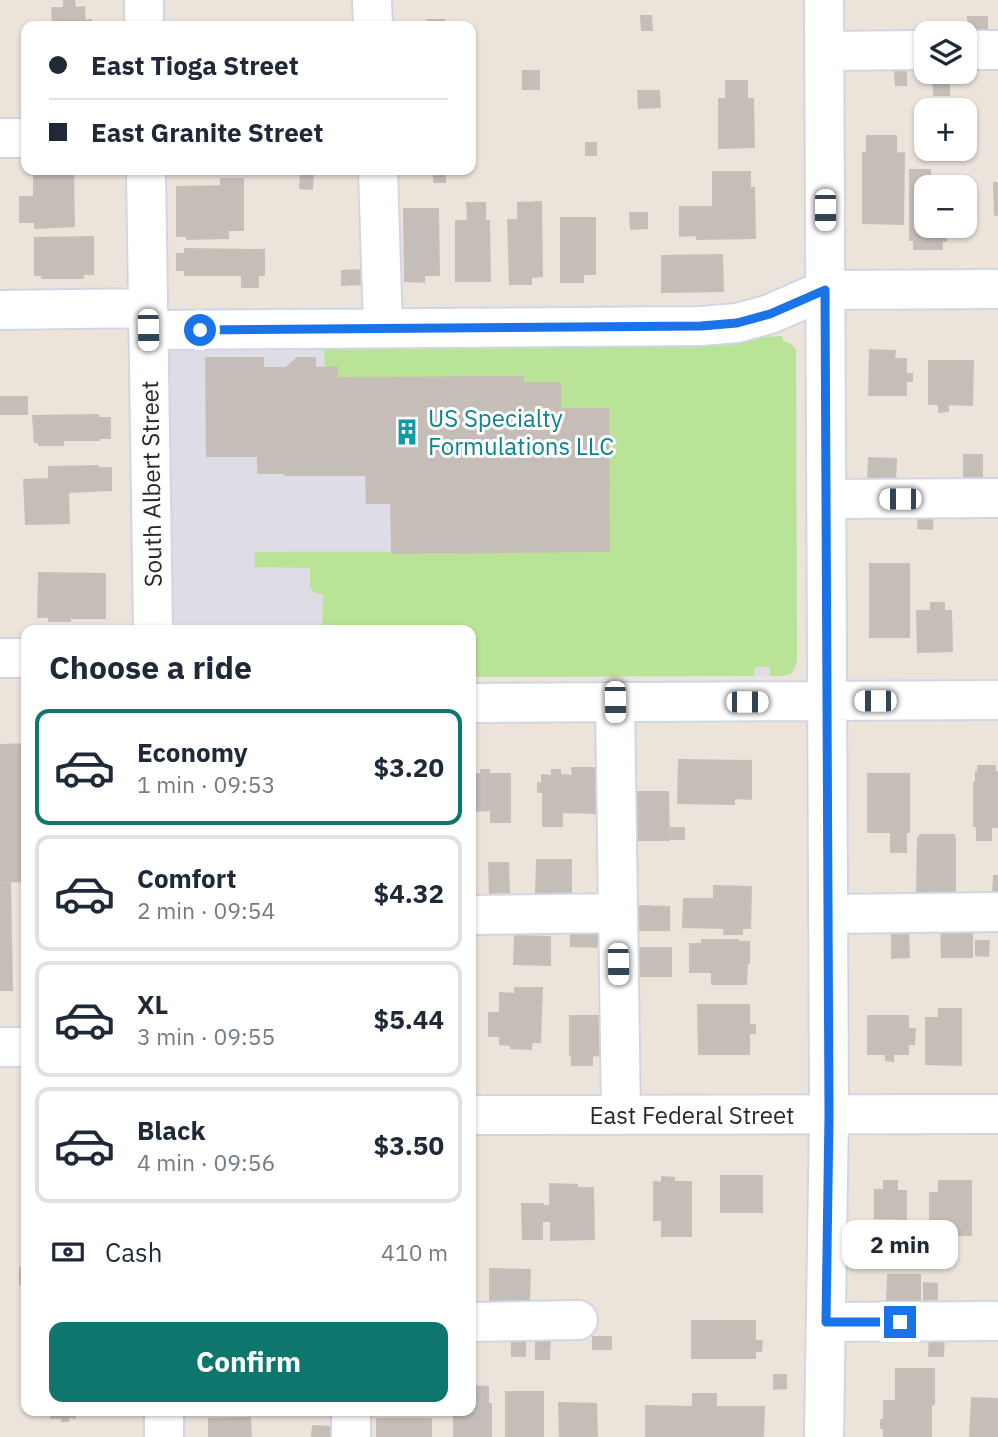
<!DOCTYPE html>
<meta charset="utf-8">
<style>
body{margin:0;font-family:"IBM Plex Sans",sans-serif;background:#f2f2f3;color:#1f2937;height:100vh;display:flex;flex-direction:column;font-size:26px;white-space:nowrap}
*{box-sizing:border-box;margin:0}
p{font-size:23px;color:#747a83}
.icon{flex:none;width:38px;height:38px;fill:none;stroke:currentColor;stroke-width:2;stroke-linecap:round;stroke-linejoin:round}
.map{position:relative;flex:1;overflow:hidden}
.side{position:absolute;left:21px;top:625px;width:455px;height:791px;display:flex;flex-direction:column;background:#fff;border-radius:14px;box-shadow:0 2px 5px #0004}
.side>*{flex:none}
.banner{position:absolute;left:21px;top:21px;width:455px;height:154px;border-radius:14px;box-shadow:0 2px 5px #0004;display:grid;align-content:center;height:154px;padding:0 28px;background:#fff}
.buttons{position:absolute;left:914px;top:21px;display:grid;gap:14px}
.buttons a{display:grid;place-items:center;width:63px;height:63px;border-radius:14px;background:#fff;box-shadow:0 2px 5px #0004;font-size:35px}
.end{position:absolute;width:32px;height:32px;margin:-16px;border:9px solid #1a73e8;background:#fff;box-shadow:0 0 0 4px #fff}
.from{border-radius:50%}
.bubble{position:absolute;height:49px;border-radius:14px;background:#fff;box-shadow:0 2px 5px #0004;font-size:23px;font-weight:700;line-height:49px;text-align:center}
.car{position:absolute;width:21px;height:42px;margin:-21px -10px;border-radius:9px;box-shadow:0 0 5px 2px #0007;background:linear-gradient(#fff 24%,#345 0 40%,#fff 0 76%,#345 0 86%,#fff 0)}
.banner b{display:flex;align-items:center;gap:24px;height:66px;font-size:26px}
.banner b+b{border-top:2px solid #e0e1e3}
.banner i{width:18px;height:18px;background:#1f2937}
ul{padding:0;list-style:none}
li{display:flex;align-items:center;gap:21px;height:116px;margin:0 14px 10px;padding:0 14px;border:4px solid #e0e1e3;border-radius:14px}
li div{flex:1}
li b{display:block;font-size:26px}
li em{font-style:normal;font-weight:700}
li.on{border-color:#0f766e}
li>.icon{width:63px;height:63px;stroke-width:1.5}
h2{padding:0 28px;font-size:32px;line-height:84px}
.pay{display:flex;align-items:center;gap:18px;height:77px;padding:0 28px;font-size:26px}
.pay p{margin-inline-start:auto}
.action{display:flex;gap:14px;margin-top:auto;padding:14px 28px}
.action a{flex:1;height:80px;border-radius:14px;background:#0f766e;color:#fff;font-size:28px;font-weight:700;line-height:80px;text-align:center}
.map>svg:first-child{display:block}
</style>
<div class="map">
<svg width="998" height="1437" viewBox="0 0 998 1437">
<rect width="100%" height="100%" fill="#ece3db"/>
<path fill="#dedce4" d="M782,336L783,341L789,343L796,349L797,662L792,673L782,676L471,677V630H161L160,345L636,344Z"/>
<path fill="#b9e397" d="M782,336L783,341L789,343L796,349L797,662L792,673L782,676H770V667H755L754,676L471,677V630H316L322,627L323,595L313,592L310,585V568L255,567V552L609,551L608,409H560L523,383V377L337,378L325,368L324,343L636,344Z"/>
<path fill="#c4bdb8" stroke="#c7bfb5" stroke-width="2" d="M74,0L75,8L84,7L85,21L91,20L92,26H53L52,8H64V1Z
M641,16H651L652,30H642Z
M968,17H987V33H969Z
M427,20H444V26H428Z
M895,70H906V85H896Z
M523,71H539V89H523Z
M933,72H949V95H934Z
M726,81H747V99H753L754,147L719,148V99H726Z
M638,91H659L660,107L639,108Z
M867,136H896V154L904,153L903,224L863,223V153H867Z
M586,143H596V155H586Z
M73,170L74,226L35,228V222H20V197H34V171Z
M434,170H445V182H434Z
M910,170H930V181H947V187H926V226H946V241L942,240V249H914V240H910Z
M301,172L313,173L312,189L300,188Z
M713,172H750V188H754L755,238L697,239V235L680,236V207H713Z
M221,179H243V212L177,213V187L221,186Z
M994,183H998V215H995Z
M541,202L542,276L531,277V284H510L508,220H518V203Z
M467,203H485V221H489L490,281H456V221H468Z
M404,209H438L439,275H424V282L405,281Z
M243,212V230H228V238L187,239V236H177V213Z
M630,213H647V228L631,229Z
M561,218H595V274H583V282H561Z
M93,237V274H83V278H42V275H35V238Z
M185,249L264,250V275H258V287H242V275H185V270H177V254H185Z
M722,255L723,291L662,292V256Z
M360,270V284L342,285V271Z
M870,350L895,351L894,359H906V374H912V381H906V395H869Z
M206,358H263V368H286L297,358H315V368L337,367V378L523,377L524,409H608L609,551L392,553L391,503H367L366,475H285L286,473H258V456H207Z
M929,361H973L972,405L948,404V411L939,412V404H929Z
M523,383H560V409H524Z
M0,397H27V414H0Z
M98,415V418H110V438H98L99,440H63V445H39V442H35L33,416Z
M964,455H982V478H964Z
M869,458L896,459L895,481H868Z
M98,466V468H111V490L68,492L69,523L26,524L24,480L49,479V467Z
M919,510L933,511L932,529L918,528Z
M870,564H909V637H870Z
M39,573L105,574V618H70V621H49V617H38Z
M931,603H944V611H951L952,651L918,652L917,611H931Z
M26,744V881L0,882V745Z
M679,760L751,761V799L734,798V804L678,803Z
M978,766H995V772H998V827H991V840H977V826H974V783H976V772H978Z
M572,768H596V813L562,812V826H543V792H538V783L542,784V775L552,776V770H560V775L573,776Z
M481,770H489V774H510V822H491V810L471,811V774H481Z
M868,774H909V832H906V852H891V832H868Z
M634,792H668L669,840H635Z
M671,828H684V839H671Z
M920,835H954V838H955V895L917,894L918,838H920Z
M537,860H571V893L536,892Z
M489,863H508L509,892L490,893Z
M994,876H998V893H993Z
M0,883H10L12,990H0Z
M714,886L751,887L750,928H742V934H724L725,928L683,927L684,899H714Z
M638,906L669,907V930H638Z
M972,923V957H942L941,924Z
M571,928L602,929V947L571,946Z
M908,929L909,957L892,958V930Z
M515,936L550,937V965L514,964Z
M702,940H738V942H749V963H747L746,984H712V972H690V944H702Z
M976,941H989L988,956L976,955Z
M638,948H671V976H639Z
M515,988H542L540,1042H532L531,1049L511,1048V1045L500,1044V1036H489V1013H500V993L515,994Z
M698,1005H749V1025H755V1033H749V1054H699Z
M939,1009H961V1065L926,1064V1018H939Z
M570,1016H604V1056L592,1055V1065H572V1056L570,1055Z
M868,1016H908V1029H915L914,1044H908V1054H893V1061L886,1060V1054H868Z
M721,1176H762V1212H721Z
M662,1177L674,1178V1182H691V1236H662V1220H654V1182L662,1183Z
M884,1181H897V1191H906V1219L875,1218V1190H884Z
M939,1181H971V1235H949V1251H930V1193H939Z
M550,1184L577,1185V1188H593L594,1239L551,1240V1221H542V1239H523L522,1204H543V1206H550Z
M20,1268H26V1284H20Z
M490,1269L530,1270L529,1302H490Z
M888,1275H920V1303L887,1302Z
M924,1283L937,1284V1299L924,1300Z
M692,1321H755V1341H762L761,1351H755V1358H692Z
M536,1335H550L549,1359H536Z
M930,1335L944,1336L943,1356H929Z
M512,1336L525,1337V1356H512Z
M593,1337H611V1349H593Z
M896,1369H934V1404L931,1405V1437H884V1428H881V1420H884V1401H896Z
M774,1375H786V1388L774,1389Z
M471,1386L488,1387V1404H491V1437H454V1410H471Z
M506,1392H543V1437H506Z
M693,1394H705V1437H646V1406L693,1407Z
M705,1394H716V1407H764L763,1437H705Z
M972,1398L998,1399V1437H970Z
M559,1403L596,1404L597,1437H560Z
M51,1410H75V1418L68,1417V1421H62V1418H51Z
M367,1410H394V1414H367Z
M250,1418L251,1437H209V1419Z
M377,1419H431V1437H377Z
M313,1426L329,1427V1437L312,1436Z"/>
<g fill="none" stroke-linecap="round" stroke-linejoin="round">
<g stroke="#d1d6e3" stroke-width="42">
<path id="minor" d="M144,0V26
M372,0L373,26
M824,0L829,1115L824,1437
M964,50H998
M824,51L926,50
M0,138H26
M146,170L153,630
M378,170L383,328
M0,310L148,308
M148,330L701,326L737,323L770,314L825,290L998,289
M826,499L998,498
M0,658H26
M615,702L621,1115
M471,703L998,700
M828,914L998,912
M471,915L618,913
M0,1047H26
M471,1115L998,1114
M471,1322L578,1320
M826,1322L998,1321
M164,1410V1437
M351,1410V1437"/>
</g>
<use href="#minor" stroke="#fff" stroke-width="38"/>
</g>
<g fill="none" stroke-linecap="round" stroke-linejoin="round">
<path stroke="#1a73e8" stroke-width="9" d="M200,330L701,326L737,323L770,314L825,290L829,1115L826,1322H900"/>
</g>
<defs>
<g id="building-bare" transform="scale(2.1)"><path d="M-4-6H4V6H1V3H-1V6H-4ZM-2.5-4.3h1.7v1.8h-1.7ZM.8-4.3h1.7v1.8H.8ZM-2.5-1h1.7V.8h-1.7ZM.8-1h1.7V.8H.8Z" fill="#0f9aa8" stroke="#fff" stroke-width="2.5" paint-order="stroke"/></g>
</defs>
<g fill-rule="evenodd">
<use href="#building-bare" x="407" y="432"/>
</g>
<g text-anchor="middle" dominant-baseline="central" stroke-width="6" stroke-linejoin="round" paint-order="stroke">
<g font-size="24" fill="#0d838f" stroke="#fff" text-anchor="start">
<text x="428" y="418">US Specialty<tspan x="428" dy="28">Formulations LLC</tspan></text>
</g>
<g font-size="24" fill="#2a2a2a" stroke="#fff">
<text transform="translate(151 484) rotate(-91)">South Albert Street</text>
<text x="692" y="1115">East Federal Street</text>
</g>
</g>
</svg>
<div class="buttons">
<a><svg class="icon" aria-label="layers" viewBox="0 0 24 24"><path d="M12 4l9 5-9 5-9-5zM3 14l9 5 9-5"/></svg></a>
<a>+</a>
<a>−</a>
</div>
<i class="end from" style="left:200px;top:330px"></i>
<i class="end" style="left:900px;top:1322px"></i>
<div class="bubble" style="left:842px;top:1220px;width:116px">2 min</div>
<i class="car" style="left:825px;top:210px;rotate:180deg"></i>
<i class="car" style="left:148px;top:330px;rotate:179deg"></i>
<i class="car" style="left:900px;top:499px;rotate:270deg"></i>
<i class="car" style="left:875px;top:701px;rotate:270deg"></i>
<i class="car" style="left:615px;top:702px;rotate:179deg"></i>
<i class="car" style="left:747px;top:702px;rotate:90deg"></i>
<i class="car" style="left:618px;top:964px;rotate:179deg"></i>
<div class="banner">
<b><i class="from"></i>East Tioga Street</b>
<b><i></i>East Granite Street</b>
</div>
<section class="side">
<h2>Choose a ride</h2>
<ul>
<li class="on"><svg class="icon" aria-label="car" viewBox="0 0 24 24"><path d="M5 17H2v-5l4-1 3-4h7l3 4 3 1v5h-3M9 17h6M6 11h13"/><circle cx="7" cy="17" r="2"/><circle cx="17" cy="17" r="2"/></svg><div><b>Economy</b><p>1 min · 09:53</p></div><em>$3.20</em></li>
<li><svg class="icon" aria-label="car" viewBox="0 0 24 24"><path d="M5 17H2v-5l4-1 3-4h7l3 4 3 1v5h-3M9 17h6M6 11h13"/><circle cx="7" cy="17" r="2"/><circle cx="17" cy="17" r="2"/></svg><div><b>Comfort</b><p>2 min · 09:54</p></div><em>$4.32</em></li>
<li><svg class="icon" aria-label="car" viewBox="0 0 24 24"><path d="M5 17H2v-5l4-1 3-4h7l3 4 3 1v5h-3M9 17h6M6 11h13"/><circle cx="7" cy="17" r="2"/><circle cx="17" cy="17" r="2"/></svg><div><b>XL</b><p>3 min · 09:55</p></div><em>$5.44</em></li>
<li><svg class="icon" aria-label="car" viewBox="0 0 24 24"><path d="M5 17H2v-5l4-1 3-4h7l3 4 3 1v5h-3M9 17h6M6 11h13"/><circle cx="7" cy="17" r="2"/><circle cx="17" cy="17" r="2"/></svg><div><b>Black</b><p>4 min · 09:56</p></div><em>$3.50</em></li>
</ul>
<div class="pay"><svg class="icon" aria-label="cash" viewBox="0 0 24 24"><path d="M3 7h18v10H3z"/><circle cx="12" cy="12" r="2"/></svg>Cash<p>410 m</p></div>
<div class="action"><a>Confirm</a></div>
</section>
</div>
